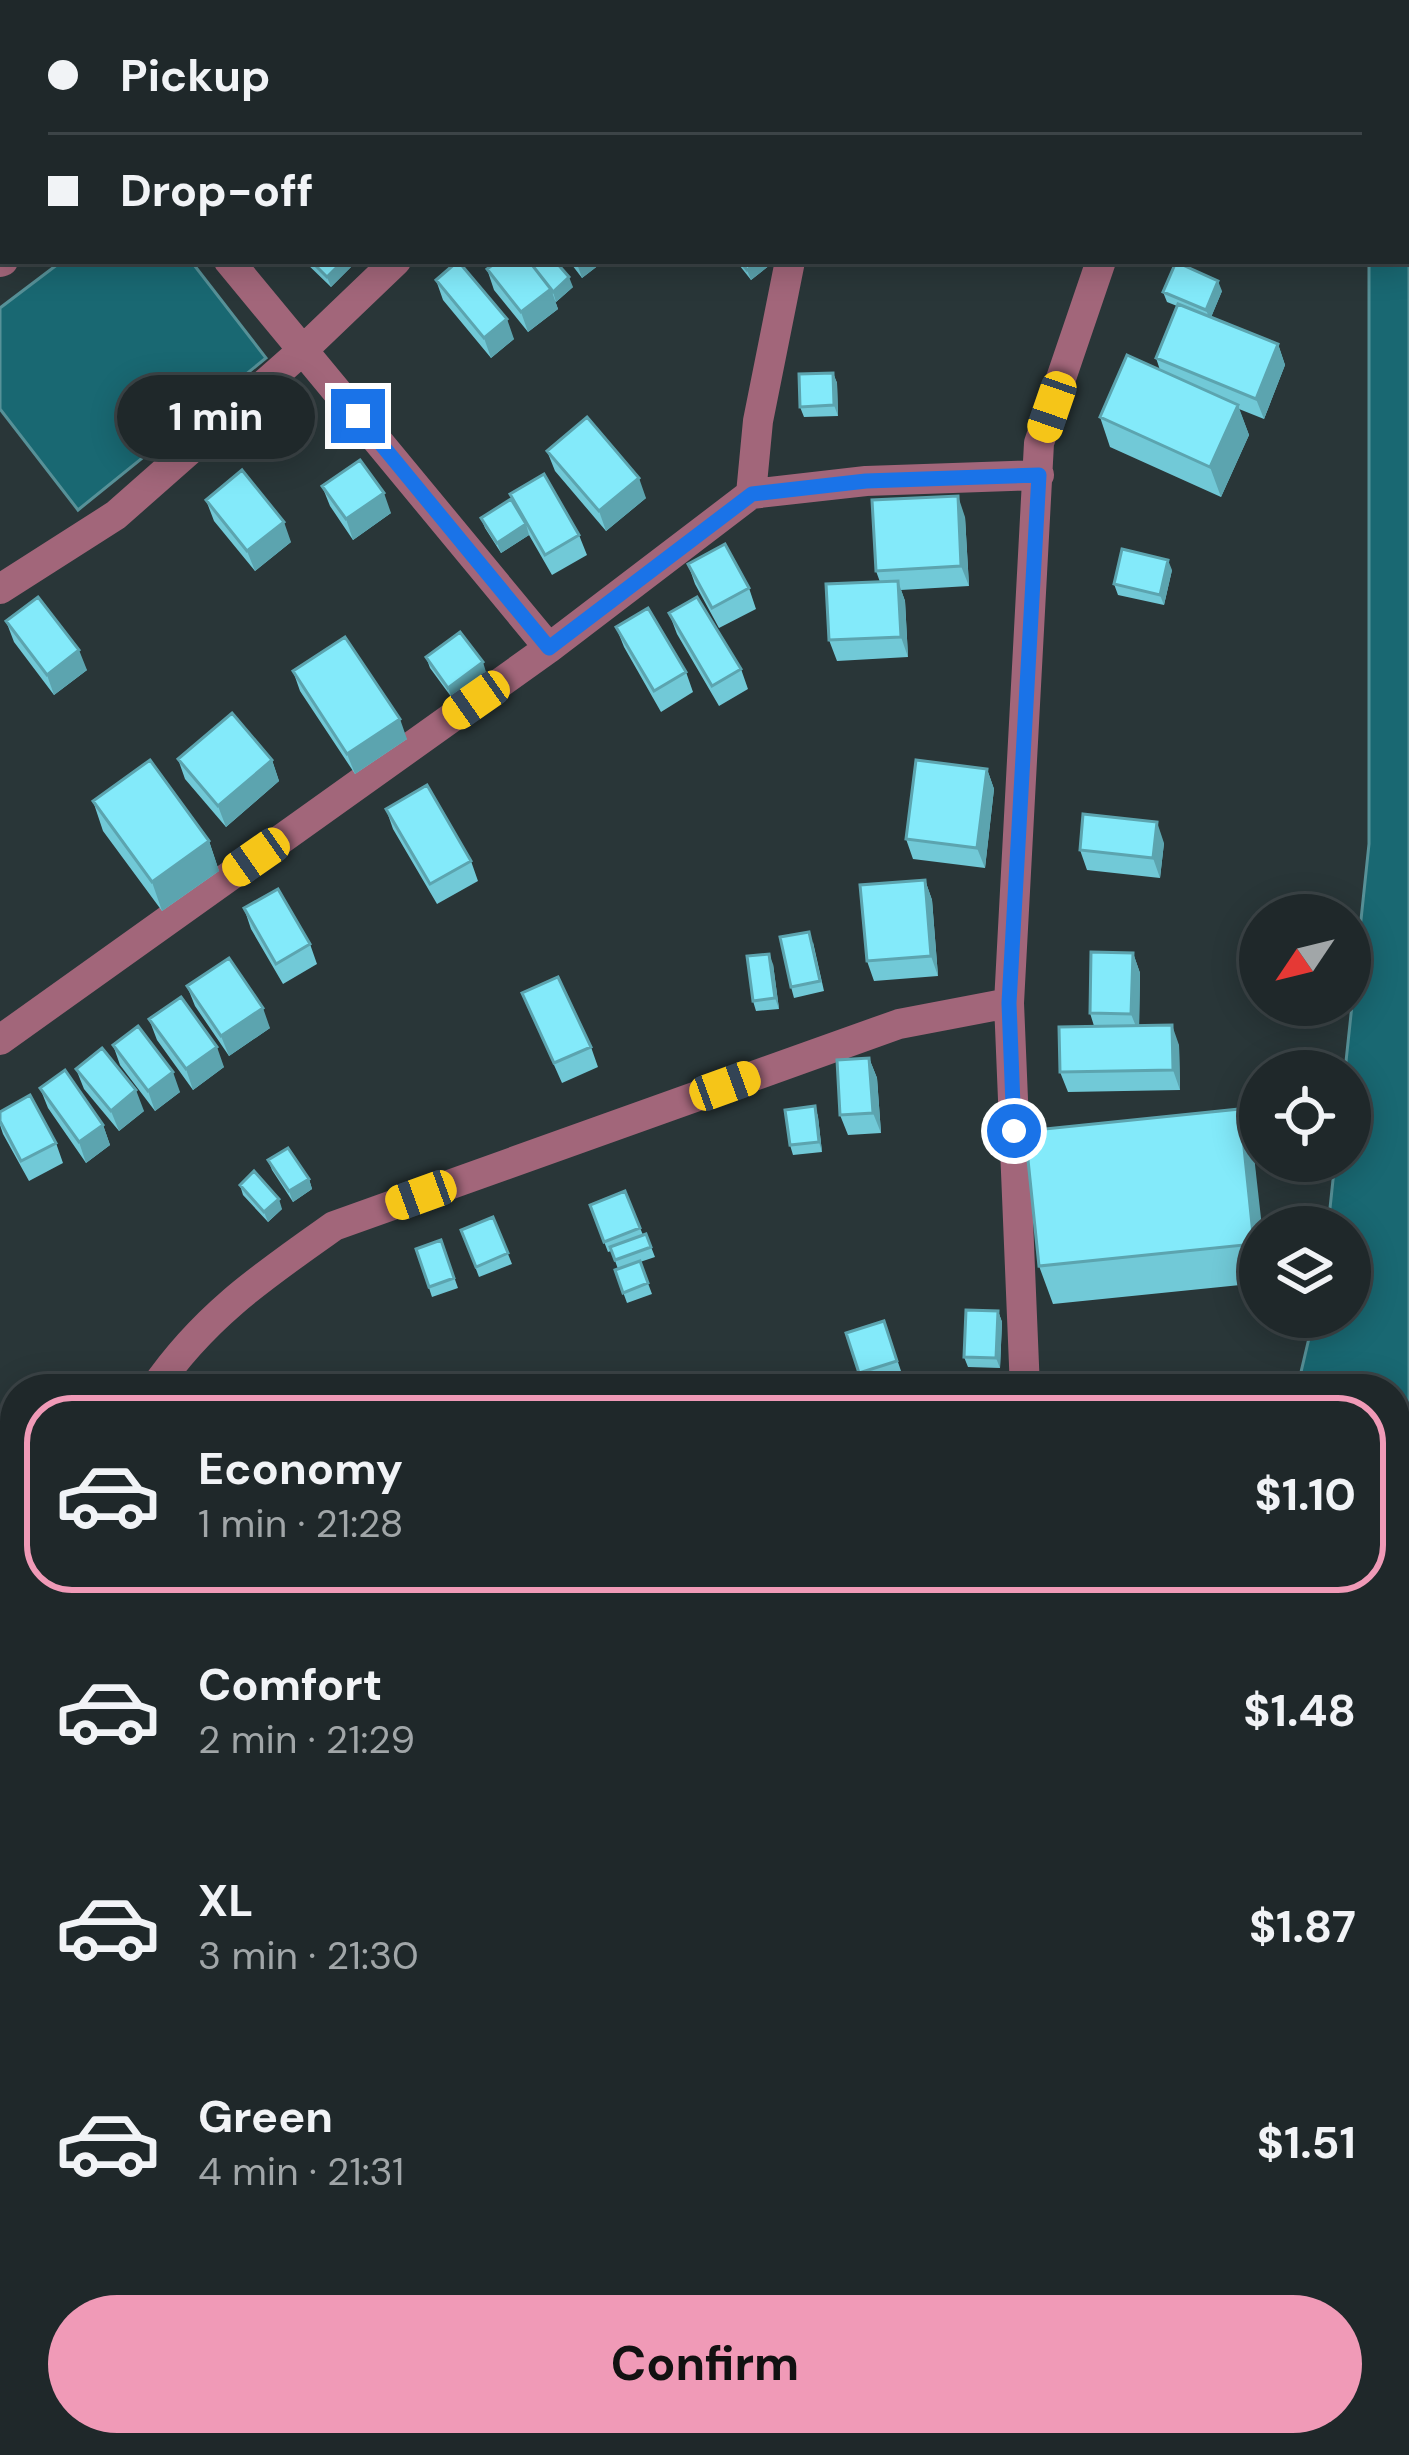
<!DOCTYPE html>
<meta charset="utf-8">
<style>
body{margin:0;font-family:"DM Sans",sans-serif;background:#273032;color:#f1f3f6;height:100vh;display:flex;flex-direction:column;font-size:45px;white-space:nowrap}
*{box-sizing:border-box;margin:0}
p{font-size:39px;color:#a1a6a8}
.icon{flex:none;width:66px;height:66px;fill:none;stroke:currentColor;stroke-width:2;stroke-linecap:round;stroke-linejoin:round}
.map{position:relative;flex:1;overflow:hidden}
.details{position:absolute;left:0px;top:1374px;width:1410px;height:1083px;display:flex;flex-direction:column;background:#1f282a;border-radius:48px 48px 0 0;box-shadow:0 6px 30px #0003,0 0 0 3px #3c4447}
.details>*{flex:none}
.guide{position:absolute;left:0px;top:0px;width:1410px;height:264px;box-shadow:0 6px 30px #0003,0 0 0 3px #3c4447;display:grid;align-content:center;height:264px;padding:0 48px;background:#1f282a}
.needle{width:78px;rotate:235deg}
.fabs{position:absolute;left:1239px;top:894px;display:grid;gap:24px}
.fabs a{display:grid;place-items:center;width:132px;height:132px;border-radius:50%;background:#1f282a;box-shadow:0 6px 30px #0003,0 0 0 3px #3c4447;font-size:60px}
.end{position:absolute;width:54px;height:54px;margin:-27px;border:15px solid #1a73e8;background:#fff;box-shadow:0 0 0 6px #fff}
.from{border-radius:50%}
.bubble{position:absolute;height:84px;border-radius:42px;background:#1f282a;box-shadow:0 6px 30px #0003,0 0 0 3px #3c4447;font-size:39px;font-weight:700;line-height:84px;text-align:center}
.car{position:absolute;width:36px;height:72px;margin:-36px -18px;border-radius:15px;box-shadow:0 0 9px 3px #0007;background:linear-gradient(#f5c518 24%,#345 0 40%,#f5c518 0 76%,#345 0 86%,#f5c518 0)}
.guide b{display:flex;align-items:center;gap:42px;height:114px;font-size:45px}
.guide b+b{border-top:3px solid #3c4447}
.guide i{width:30px;height:30px;background:#f1f3f6}
ul{padding:21px 0 0;list-style:none}
li{display:flex;align-items:center;gap:36px;height:198px;margin:0 24px 18px;padding:0 24px;border:6px solid transparent;border-radius:48px}
li div{flex:1}
li b{display:block;font-size:45px}
li em{font-style:normal;font-weight:700}
li.current{border-color:#f09ab7}
li>.icon{width:108px;height:108px;stroke-width:1.5}
.primary-button{display:flex;gap:24px;margin-top:auto;padding:24px 48px}
.primary-button a{flex:1;height:138px;border-radius:72px;background:#f09ab7;color:#111;font-size:48px;font-weight:700;line-height:138px;text-align:center}
.map>svg:first-child{display:block}
</style>
<div class="map">
<svg width="1409" height="2455" viewBox="0 0 1409 2455">
<rect width="100%" height="100%" fill="#293638"/>
<path fill="#196872" stroke="#579198" stroke-width="3" d="M1369,0H1409V2455H1048L1051,2442H1395V1389H1297L1314,1317H1350V1227H1328L1335,1161H1350V1071H1345L1369,844V261H1407V3Z
M62,261H191L266,358L78,510L0,409V308Z
M96,2442H256L251,2455H92Z"/>
<g fill="none" stroke-linecap="round" stroke-linejoin="round">
<path stroke="#a2667a" stroke-width="30" d="M295,3L297,0
M668,3L671,0
M824,3L825,0
M1177,3L1178,0
M0,21L3,23
M229,261L549,648
M0,262L3,261
M751,494L758,421L790,261
M0,589L116,515L303,350L396,261
M0,1040L549,648L751,494L866,481L1039,475
M154,1389C204,1316 263,1276 334,1226L899,1024L1009,1003
M1025,1389L1009,1003L1039,443L1101,261
M0,1688L15,1656
M0,2244L15,2250
M398,2442L423,2455
M938,2442L963,2455
M63,2455L67,2442
M465,2455L483,2442
M984,2455L985,2442"/>
</g>
<path fill="#71c9d7" d="M304,261H354L355,263L331,287Z
M569,261H604L582,278Z
M736,261H775L751,280Z
M487,269L573,287L556,302L555,301L558,309L528,332L494,290Z
M436,280L514,339L491,358L443,300Z
M1222,291L1211,317L1278,344L1285,365L1264,419L1239,409L1249,435L1221,497L1110,447L1100,417L1160,370L1156,358L1177,306L1167,302L1163,292Z
M833,373L837,383L838,416L804,417L800,407Z
M547,451L646,498L606,531L555,471Z
M322,486L391,513L353,540L330,506Z
M510,494L579,535L587,555L552,575L529,535L501,553L485,528L481,518L514,506Z
M206,500L291,542L255,571L214,521Z
M965,517L969,586L901,590L905,601L908,657L837,661L829,640L880,582L876,571Z
M688,564L749,588L756,609L719,628L695,584Z
M1172,570L1164,605L1118,595L1114,584Z
M669,613L741,669L748,689L719,706L677,634Z
M6,621L87,670L54,695L14,642Z
M616,627L686,672L693,692L661,712L624,647Z
M426,657L486,672L452,698L430,668Z
M293,671L407,739L355,774L300,691Z
M178,759L272,760L279,781L226,827L185,779Z
M987,769L994,789L985,868L913,859L906,839Z
M93,801L209,841L219,871L162,911L103,831Z
M386,809L471,861L478,881L437,904L393,829Z
M1164,843L1160,878L1087,870L1080,850Z
M925,880L932,900L938,976L874,981L867,961Z
M244,908L310,944L317,964L283,984L251,929Z
M813,942L824,991L794,998L791,987Z
M1133,953L1140,973L1139,1025L1179,1045L1180,1090L1068,1092L1060,1072L1094,1026L1090,1013Z
M773,964L779,1009L756,1011L753,1001Z
M187,986L270,1028L229,1056L195,1006Z
M522,993L591,1047L598,1067L562,1083Z
M149,1019L224,1067L193,1090L157,1040Z
M113,1045L180,1092L155,1111L120,1065Z
M869,1058L877,1078L881,1133L848,1135L840,1115Z
M76,1069L144,1111L119,1131L84,1089Z
M40,1088L103,1125L110,1145L86,1163L48,1108Z
M815,1106L818,1117L822,1152L793,1155L790,1145Z
M0,1112L56,1143L63,1163L29,1181L3,1134L0,1125Z
M1253,1147L1260,1227V1283L1053,1304L1039,1266Z
M268,1160L309,1179L312,1189L293,1202L272,1170Z
M240,1185L282,1209L268,1222L243,1195Z
M625,1191L643,1235L646,1234L655,1257L640,1262L652,1294L627,1303L615,1270L618,1269L614,1258L611,1251L608,1252L590,1205Z
M493,1217L512,1264L479,1277L461,1230Z
M441,1240L458,1288L432,1297L416,1249Z
M998,1311L1002,1322L1000,1368L968,1367L964,1357Z
M884,1321L901,1371L862,1384L846,1333Z
M0,1795L15,1803V1909L0,1902Z
M0,2118L7,2143L15,2125V2244L1,2238L0,2236V2222L4,2212L2,2208L0,2213Z
M0,2248L15,2254V2400L9,2416L0,2413Z"/>
<path fill="#5ca4af" d="M582,0H599L600,3H578Z
M343,261H354L355,263L331,287L327,277Z
M576,261H604L582,278Z
M759,261H775L751,280L747,270Z
M569,277L573,287L556,302L553,292Z
M1218,281L1222,291L1210,320L1206,310Z
M551,289L558,309L528,332L521,312Z
M507,319L514,339L491,358L484,338Z
M1278,344L1285,365L1264,419L1256,399Z
M833,373L837,383L838,416L834,405Z
M1238,405L1249,435L1221,497L1210,467Z
M639,478L646,498L606,531L599,511Z
M384,493L391,513L353,540L346,519Z
M958,496L965,517L969,586L961,566Z
M284,522L291,542L255,571L247,551Z
M526,524L529,535L501,553L497,543Z
M1168,560L1172,570L1164,605L1160,595Z
M898,581L905,601L908,657L901,637Z
M79,650L87,670L54,695L47,675Z
M483,662L486,672L452,698L448,688Z
M400,719L407,739L355,774L347,754Z
M272,760L279,781L226,827L218,806Z
M987,769L994,789L985,868L977,848Z
M1157,822L1164,843L1160,878L1153,858Z
M209,841L219,871L162,911L152,882Z
M925,880L932,900L938,976L931,956Z
M1133,953L1140,973L1139,1034L1131,1014Z
M769,954L773,964L779,1009L775,998Z
M263,1008L270,1028L229,1056L221,1036Z
M1172,1025L1179,1045L1180,1090L1173,1070Z
M217,1047L224,1067L193,1090L186,1069Z
M869,1058L877,1078L881,1133L873,1113Z
M173,1072L180,1092L155,1111L148,1091Z
M136,1090L144,1111L119,1131L111,1111Z
M815,1106L818,1117L822,1152L819,1142Z
M1240,1109L1253,1147L1262,1227H1260V1261L1254,1244Z
M103,1125L110,1145L86,1163L79,1142Z
M309,1179L312,1189L293,1202L289,1191Z
M279,1199L282,1209L268,1222L264,1212Z
M998,1311L1002,1322L1000,1368L996,1358Z
M5,1962L12,1982L0,2004V1970Z
M7,2122L11,2132L2,2148L0,2135Z
M12,2366L15,2373V2400L9,2416L2,2396Z"/>
<path fill="#83eafa" stroke="#5ca4af" stroke-width="3" d="M134,0H159L161,3H130Z
M159,0H185L188,3H161Z
M366,0H383L386,3H363Z
M553,0H582L578,3H555Z
M311,261H343L327,277Z
M458,261L507,319L484,338L436,280Z
M498,261H529L551,289L521,312L487,269Z
M529,261H555L569,277L553,292Z
M740,261H759L747,270Z
M1176,262L1218,281L1206,310L1163,292Z
M1178,304L1278,344L1256,399L1156,358Z
M1127,355L1238,405L1210,467L1100,417Z
M833,373L834,405L800,407L799,374Z
M587,417L639,478L599,511L547,451Z
M360,460L384,493L346,519L322,486Z
M242,470L284,522L247,551L206,500Z
M544,474L579,535L545,555L510,494Z
M958,496L961,566L876,571L872,500Z
M511,499L526,524L497,543L481,518Z
M725,544L749,588L712,608L688,564Z
M1122,549L1168,560L1160,595L1114,584Z
M898,581L901,637L829,640L826,584Z
M38,597L79,650L47,675L6,621Z
M697,597L741,669L712,686L669,613Z
M648,608L686,672L654,691L616,627Z
M460,632L483,662L448,688L426,657Z
M345,637L400,719L347,754L293,671Z
M232,713L272,760L218,806L178,759Z
M150,760L209,841L152,882L93,801Z
M916,760L987,769L977,848L906,839Z
M427,785L471,861L430,884L386,809Z
M1083,814L1157,822L1153,858L1080,850Z
M925,880L931,956L867,961L860,885Z
M278,889L310,944L276,964L244,908Z
M809,932L820,981L791,987L780,937Z
M1091,952L1133,953L1131,1014L1090,1013Z
M769,954L775,998L753,1001L747,956Z
M229,958L263,1008L221,1036L187,986Z
M558,977L591,1047L554,1063L522,993Z
M181,997L217,1047L186,1069L149,1019Z
M1172,1025L1173,1070L1060,1072L1059,1027Z
M138,1026L173,1072L148,1091L113,1045Z
M102,1048L136,1090L111,1111L76,1069Z
M869,1058L873,1113L840,1115L837,1060Z
M65,1070L103,1125L79,1142L40,1088Z
M30,1095L56,1143L21,1161L0,1121V1112Z
M815,1106L819,1142L790,1145L785,1110Z
M1240,1109L1254,1244L1039,1266L1025,1131Z
M288,1148L309,1179L289,1191L268,1160Z
M254,1171L279,1199L264,1212L240,1185Z
M625,1191L640,1228L604,1242L590,1205Z
M493,1217L508,1253L476,1267L461,1230Z
M646,1234L651,1247L615,1260L610,1247Z
M441,1240L454,1278L429,1287L416,1249Z
M640,1261L648,1283L623,1293L615,1270Z
M966,1310L998,1311L996,1358L964,1357Z
M884,1321L897,1361L859,1373L846,1333Z
M773,1375L778,1389H723Z
M0,1795L15,1803V1845L0,1837Z
M0,1844L15,1852V1892L0,1885Z
M0,2118L7,2122L0,2135Z
M15,2125V2157L12,2163L10,2158L0,2153V2139L7,2143Z
M0,2153L10,2158L0,2178Z
M10,2164L15,2166V2202L0,2195V2186Z
M4,2211L15,2215V2235L0,2229V2222Z
M0,2248L15,2254V2351L0,2345Z
M0,2362L12,2366L2,2396L0,2395Z"/>
<g fill="none" stroke-linecap="round" stroke-linejoin="round">
<path stroke="#1a73e8" stroke-width="15" d="M358,416L549,648L752,494L866,481L1039,475L1009,1003L1014,1131"/>
</g>
</svg>
<div class="fabs">
<a><svg class="needle" viewBox="-14 -14 28 28"><path d="M0-13l5 13h-10z" fill="#e53935"/><path d="M0 13l5-13h-10z" fill="#a1a6a8"/></svg></a>
<a><svg class="icon" aria-label="locate" viewBox="0 0 24 24"><circle cx="12" cy="12" r="6"/><path d="M12 2v4M12 18v4M2 12h4M18 12h4"/></svg></a>
<a><svg class="icon" aria-label="layers" viewBox="0 0 24 24"><path d="M12 4l9 5-9 5-9-5zM3 14l9 5 9-5"/></svg></a>
</div>
<i class="end from" style="left:1014px;top:1131px"></i>
<i class="end" style="left:358px;top:416px"></i>
<div class="bubble" style="left:117px;top:375px;width:198px">1 min</div>
<i class="car" style="left:1052px;top:407px;rotate:199deg"></i>
<i class="car" style="left:476px;top:700px;rotate:235deg"></i>
<i class="car" style="left:256px;top:857px;rotate:235deg"></i>
<i class="car" style="left:725px;top:1086px;rotate:70deg"></i>
<i class="car" style="left:421px;top:1195px;rotate:250deg"></i>
<div class="guide">
<b><i class="from"></i>Pickup</b>
<b><i></i>Drop-off</b>
</div>
<section class="details">
<ul>
<li class="current"><svg class="icon" aria-label="car" viewBox="0 0 24 24"><path d="M5 17H2v-5l4-1 3-4h7l3 4 3 1v5h-3M9 17h6M6 11h13"/><circle cx="7" cy="17" r="2"/><circle cx="17" cy="17" r="2"/></svg><div><b>Economy</b><p>1 min · 21:28</p></div><em>$1.10</em></li>
<li><svg class="icon" aria-label="car" viewBox="0 0 24 24"><path d="M5 17H2v-5l4-1 3-4h7l3 4 3 1v5h-3M9 17h6M6 11h13"/><circle cx="7" cy="17" r="2"/><circle cx="17" cy="17" r="2"/></svg><div><b>Comfort</b><p>2 min · 21:29</p></div><em>$1.48</em></li>
<li><svg class="icon" aria-label="car" viewBox="0 0 24 24"><path d="M5 17H2v-5l4-1 3-4h7l3 4 3 1v5h-3M9 17h6M6 11h13"/><circle cx="7" cy="17" r="2"/><circle cx="17" cy="17" r="2"/></svg><div><b>XL</b><p>3 min · 21:30</p></div><em>$1.87</em></li>
<li><svg class="icon" aria-label="car" viewBox="0 0 24 24"><path d="M5 17H2v-5l4-1 3-4h7l3 4 3 1v5h-3M9 17h6M6 11h13"/><circle cx="7" cy="17" r="2"/><circle cx="17" cy="17" r="2"/></svg><div><b>Green</b><p>4 min · 21:31</p></div><em>$1.51</em></li>
</ul>
<div class="primary-button"><a>Confirm</a></div>
</section>
</div>
